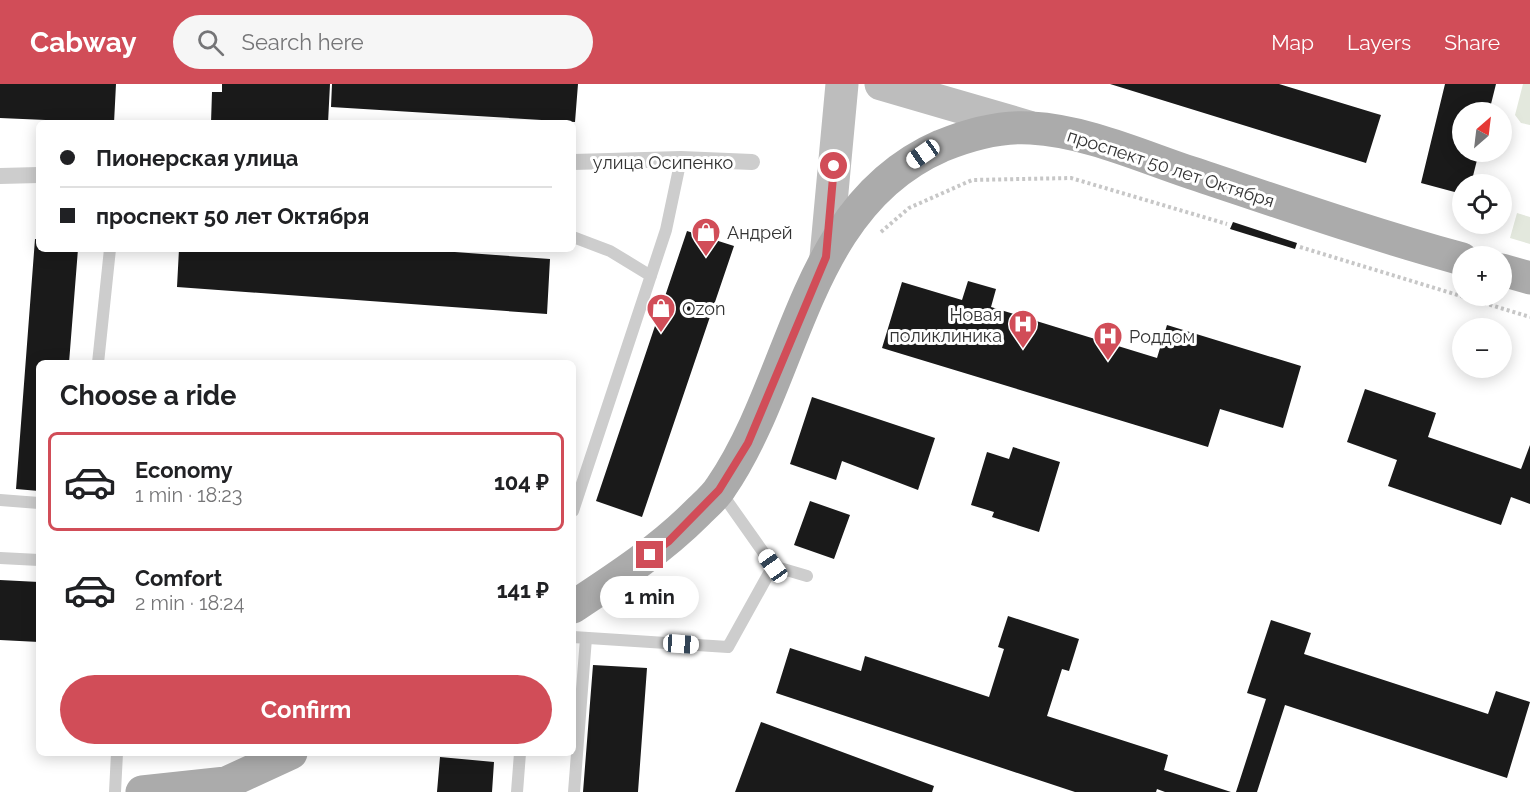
<!DOCTYPE html>
<meta charset="utf-8">
<style>
body{margin:0;font-family:Raleway,sans-serif;background:#f6f6f6;color:#202124;height:100vh;display:flex;flex-direction:column;font-size:22px;white-space:nowrap}
*{box-sizing:border-box;margin:0}
p{font-size:20px;color:#757577}
.icon{flex:none;width:33px;height:33px;fill:none;stroke:currentColor;stroke-width:2;stroke-linecap:round;stroke-linejoin:round}
.map{position:relative;flex:1;overflow:hidden}
.drawer{position:absolute;left:36px;top:276px;width:540px;height:396px;display:flex;flex-direction:column;background:#fff;border-radius:9px;box-shadow:0 3px 15px #0003}
.drawer>*{flex:none}
.guide{position:absolute;left:36px;top:36px;width:540px;height:132px;border-radius:9px;box-shadow:0 3px 15px #0003;display:grid;align-content:center;height:132px;padding:0 24px;background:#fff}
.needle{width:39px;rotate:28deg}
.fabs{position:absolute;left:1452px;top:18px;display:grid;gap:12px}
.fabs a{display:grid;place-items:center;width:60px;height:60px;border-radius:50%;background:#fff;box-shadow:0 3px 15px #0003;font-size:30px}
.end{position:absolute;width:27px;height:27px;margin:-14px;border:8px solid #d14d58;background:#fff;box-shadow:0 0 0 3px #fff}
.from{border-radius:50%}
.bubble{position:absolute;height:42px;border-radius:21px;background:#fff;box-shadow:0 3px 15px #0003;font-size:20px;font-weight:700;line-height:42px;text-align:center}
.car{position:absolute;width:18px;height:36px;margin:-18px -9px;border-radius:8px;box-shadow:0 0 4px 2px #0007;background:linear-gradient(#fff 24%,#345 0 40%,#fff 0 76%,#345 0 86%,#fff 0)}
.guide b{display:flex;align-items:center;gap:21px;height:57px;font-size:22px}
.guide b+b{border-top:2px solid #e0e0e0}
.guide i{width:15px;height:15px;background:#202124}
ul{padding:0;list-style:none}
li{display:flex;align-items:center;gap:18px;height:99px;margin:0 12px 9px;padding:0 12px;border:3px solid transparent;border-radius:9px}
li div{flex:1}
li b{display:block;font-size:22px}
li em{font-style:normal;font-weight:700}
li.selected{border-color:#d14d58}
li>.icon{width:54px;height:54px;stroke-width:1.5}
h2{padding:0 24px;font-size:27px;line-height:72px}
.button{display:flex;gap:12px;margin-top:auto;padding:12px 24px}
.button a{flex:1;height:69px;border-radius:36px;background:#d14d58;color:#fff;font-size:24px;font-weight:700;line-height:69px;text-align:center}
header{display:flex;align-items:center;gap:36px;box-sizing:border-box;height:84px;padding:0 30px;background:#d14d58;color:#fff}
header strong{font-size:28px}
nav{display:flex;gap:33px;margin-inline-start:auto;font-size:21px}
.search{width:420px;height:54px;background:#f6f6f6;display:flex;align-items:center;gap:15px;box-sizing:border-box;padding:0 21px;border-radius:33px;color:#757577;font-size:22px}
.map>svg:first-child{display:block}
</style>
<header>
<strong>Cabway</strong>
<div class="search"><svg class="icon" aria-label="search" viewBox="0 0 24 24"><circle cx="10" cy="10" r="6"/><path d="M15 15l6 6"/></svg>Search here</div>
<nav><a>Map</a><a>Layers</a><a>Share</a></nav>
</header>
<div class="map">
<svg width="1530" height="708" viewBox="0 0 1530 708">
<rect width="100%" height="100%" fill="#fff"/>
<path fill="#e3e8dd" d="M1523,0H1530V41L1521,39L1515,31Z
M1517,129L1530,133V160L1510,154Z"/>
<path fill="#1a1a1a" d="M0,0H116L114,39L0,34Z
M222,0H330L328,39H211L212,8H222Z
M332,0H578L575,38L331,23Z
M1110,0H1279L1381,31L1366,79Z
M1445,0H1496L1489,28H1462V68H1479L1471,100H1462V110L1421,99Z
M1233,138L1297,159L1295,165L1230,145Z
M687,147L734,162L642,433L596,417Z
M35,155H39V165H78L69,279H39V407L16,405Z
M179,165H414L550,175L547,230L177,203Z
M968,197L996,205L991,223L1157,274L1167,241L1301,282L1283,344L1220,325L1208,363L882,264L902,198L962,216Z
M1365,305L1436,329L1428,353L1521,385L1530,361V420L1511,413L1501,441L1388,402L1397,376L1347,358Z
M812,313L935,354L918,406L842,377L836,396L790,380Z
M1013,363L1060,378L1039,448L992,433L994,428L971,421L987,368L1009,375Z
M810,417L850,431L834,475L794,461Z
M0,496L39,498V558L0,556Z
M1008,532L1079,555L1069,587L1062,585L1047,632L1168,671L1164,686L1231,708H1165L1157,705L1156,708H1075L776,609L790,564L861,587L865,572L989,613L1004,565L998,563Z
M1271,536L1311,549L1304,570L1488,630L1496,607L1530,618L1507,694L1285,621L1257,708H1236L1266,615L1247,609Z
M593,581L647,584L638,708H583Z
M761,638L934,702L932,708H735Z
M440,673L494,678L492,708H437Z"/>
<g fill="none" stroke-linecap="round" stroke-linejoin="round">
<path stroke="#c7c7c7" stroke-width="4" stroke-dasharray="3 3" stroke-linecap="butt" d="M881,148L909,124L972,96L1071,94L1227,140
M1300,163L1530,233"/>
<path stroke="#cdcdcd" stroke-width="12" d="M573,153L610,167L651,192
M98,279L110,165
M0,416L39,419
M573,427L666,146L681,75
M0,474L39,476
M773,482L807,492
M573,553L728,563L773,482L720,407
M115,708L117,669
M517,708L520,669
M574,708L586,554"/>
<path stroke="#cdcdcd" stroke-width="16" d="M573,78L681,75L752,78
M0,92L39,91"/>
<path stroke="#bdbdbd" stroke-width="33" d="M881,0L1029,43
M826,173L842,0"/>
<path stroke="#ababab" stroke-width="33" d="M1502,186L1530,194
M573,523C617,494 660,466 697,429C705,421 715,413 721,403C797,292 803,122 941,62C968,51 1002,42 1031,44C1086,47 1141,72 1192,89C1282,119 1371,150 1462,175
M142,708L226,699L291,669"/>
</g>
<g fill="none" stroke-linecap="round" stroke-linejoin="round">
<path stroke="#d14d58" stroke-width="8" d="M650,471L669,457L719,406L748,359L826,173L834,82"/>
</g>
<defs>
<g id="shop-pin" transform="scale(1.5)"><path d="M0 17L-7.5 6A9.5 9.5 0 1 1 7.5 6Z" fill="#d14d58" stroke="#fff"/><path d="M-5-2.5h2.3a2.7 3.5 0 0 1 5.4 0H5L5.5 6h-11ZM-1.5-2.5h3a1.5 2.3 0 0 0-3 0Z" fill="#fff"/></g>
<g id="hospital-pin" transform="scale(1.5)"><path d="M0 17L-7.5 6A9.5 9.5 0 1 1 7.5 6Z" fill="#d14d58" stroke="#fff"/><path d="M-5-5h3v3.5h4V-5h3V5h-3V1.5h-4V5h-3Z" fill="#fff"/></g>
</defs>
<g fill-rule="evenodd">
<use href="#shop-pin" x="706" y="148"/>
<use href="#shop-pin" x="661" y="224"/>
<use href="#hospital-pin" x="1023" y="240"/>
<use href="#hospital-pin" x="1108" y="252"/>
</g>
<g text-anchor="middle" dominant-baseline="central" stroke-width="6" stroke-linejoin="round" paint-order="stroke">
<g font-size="18" fill="#333" stroke="#fff">
<text x="663" y="78">улица Осипенко</text>
<text transform="translate(1171 84) rotate(18)">проспект 50 лет Октября</text>
</g>
<g font-size="18" fill="#333" stroke="#fff" text-anchor="start">
<text x="727" y="148">Андрей</text>
<text x="682" y="224">Ozon</text>
<text x="1002" y="230" text-anchor="end">Новая<tspan x="1002" dy="21">поликлиника</tspan></text>
<text x="1129" y="252">Роддом</text>
</g>
</g>
</svg>
<div class="fabs">
<a><svg class="needle" viewBox="-14 -14 28 28"><path d="M0-13l5 13h-10z" fill="#e53935"/><path d="M0 13l5-13h-10z" fill="#757577"/></svg></a>
<a><svg class="icon" aria-label="locate" viewBox="0 0 24 24"><circle cx="12" cy="12" r="6"/><path d="M12 2v4M12 18v4M2 12h4M18 12h4"/></svg></a>
<a>+</a>
<a>−</a>
</div>
<i class="end from" style="left:834px;top:82px"></i>
<i class="end" style="left:650px;top:471px"></i>
<div class="bubble" style="left:600px;top:492px;width:99px">1 min</div>
<i class="car" style="left:923px;top:70px;rotate:235deg"></i>
<i class="car" style="left:773px;top:482px;rotate:325deg"></i>
<i class="car" style="left:681px;top:560px;rotate:94deg"></i>
<div class="guide">
<b><i class="from"></i>Пионерская улица</b>
<b><i></i>проспект 50 лет Октября</b>
</div>
<section class="drawer">
<h2>Choose a ride</h2>
<ul>
<li class="selected"><svg class="icon" aria-label="car" viewBox="0 0 24 24"><path d="M5 17H2v-5l4-1 3-4h7l3 4 3 1v5h-3M9 17h6M6 11h13"/><circle cx="7" cy="17" r="2"/><circle cx="17" cy="17" r="2"/></svg><div><b>Economy</b><p>1 min · 18:23</p></div><em>104 ₽</em></li>
<li><svg class="icon" aria-label="car" viewBox="0 0 24 24"><path d="M5 17H2v-5l4-1 3-4h7l3 4 3 1v5h-3M9 17h6M6 11h13"/><circle cx="7" cy="17" r="2"/><circle cx="17" cy="17" r="2"/></svg><div><b>Comfort</b><p>2 min · 18:24</p></div><em>141 ₽</em></li>
</ul>
<div class="button"><a>Confirm</a></div>
</section>
</div>
